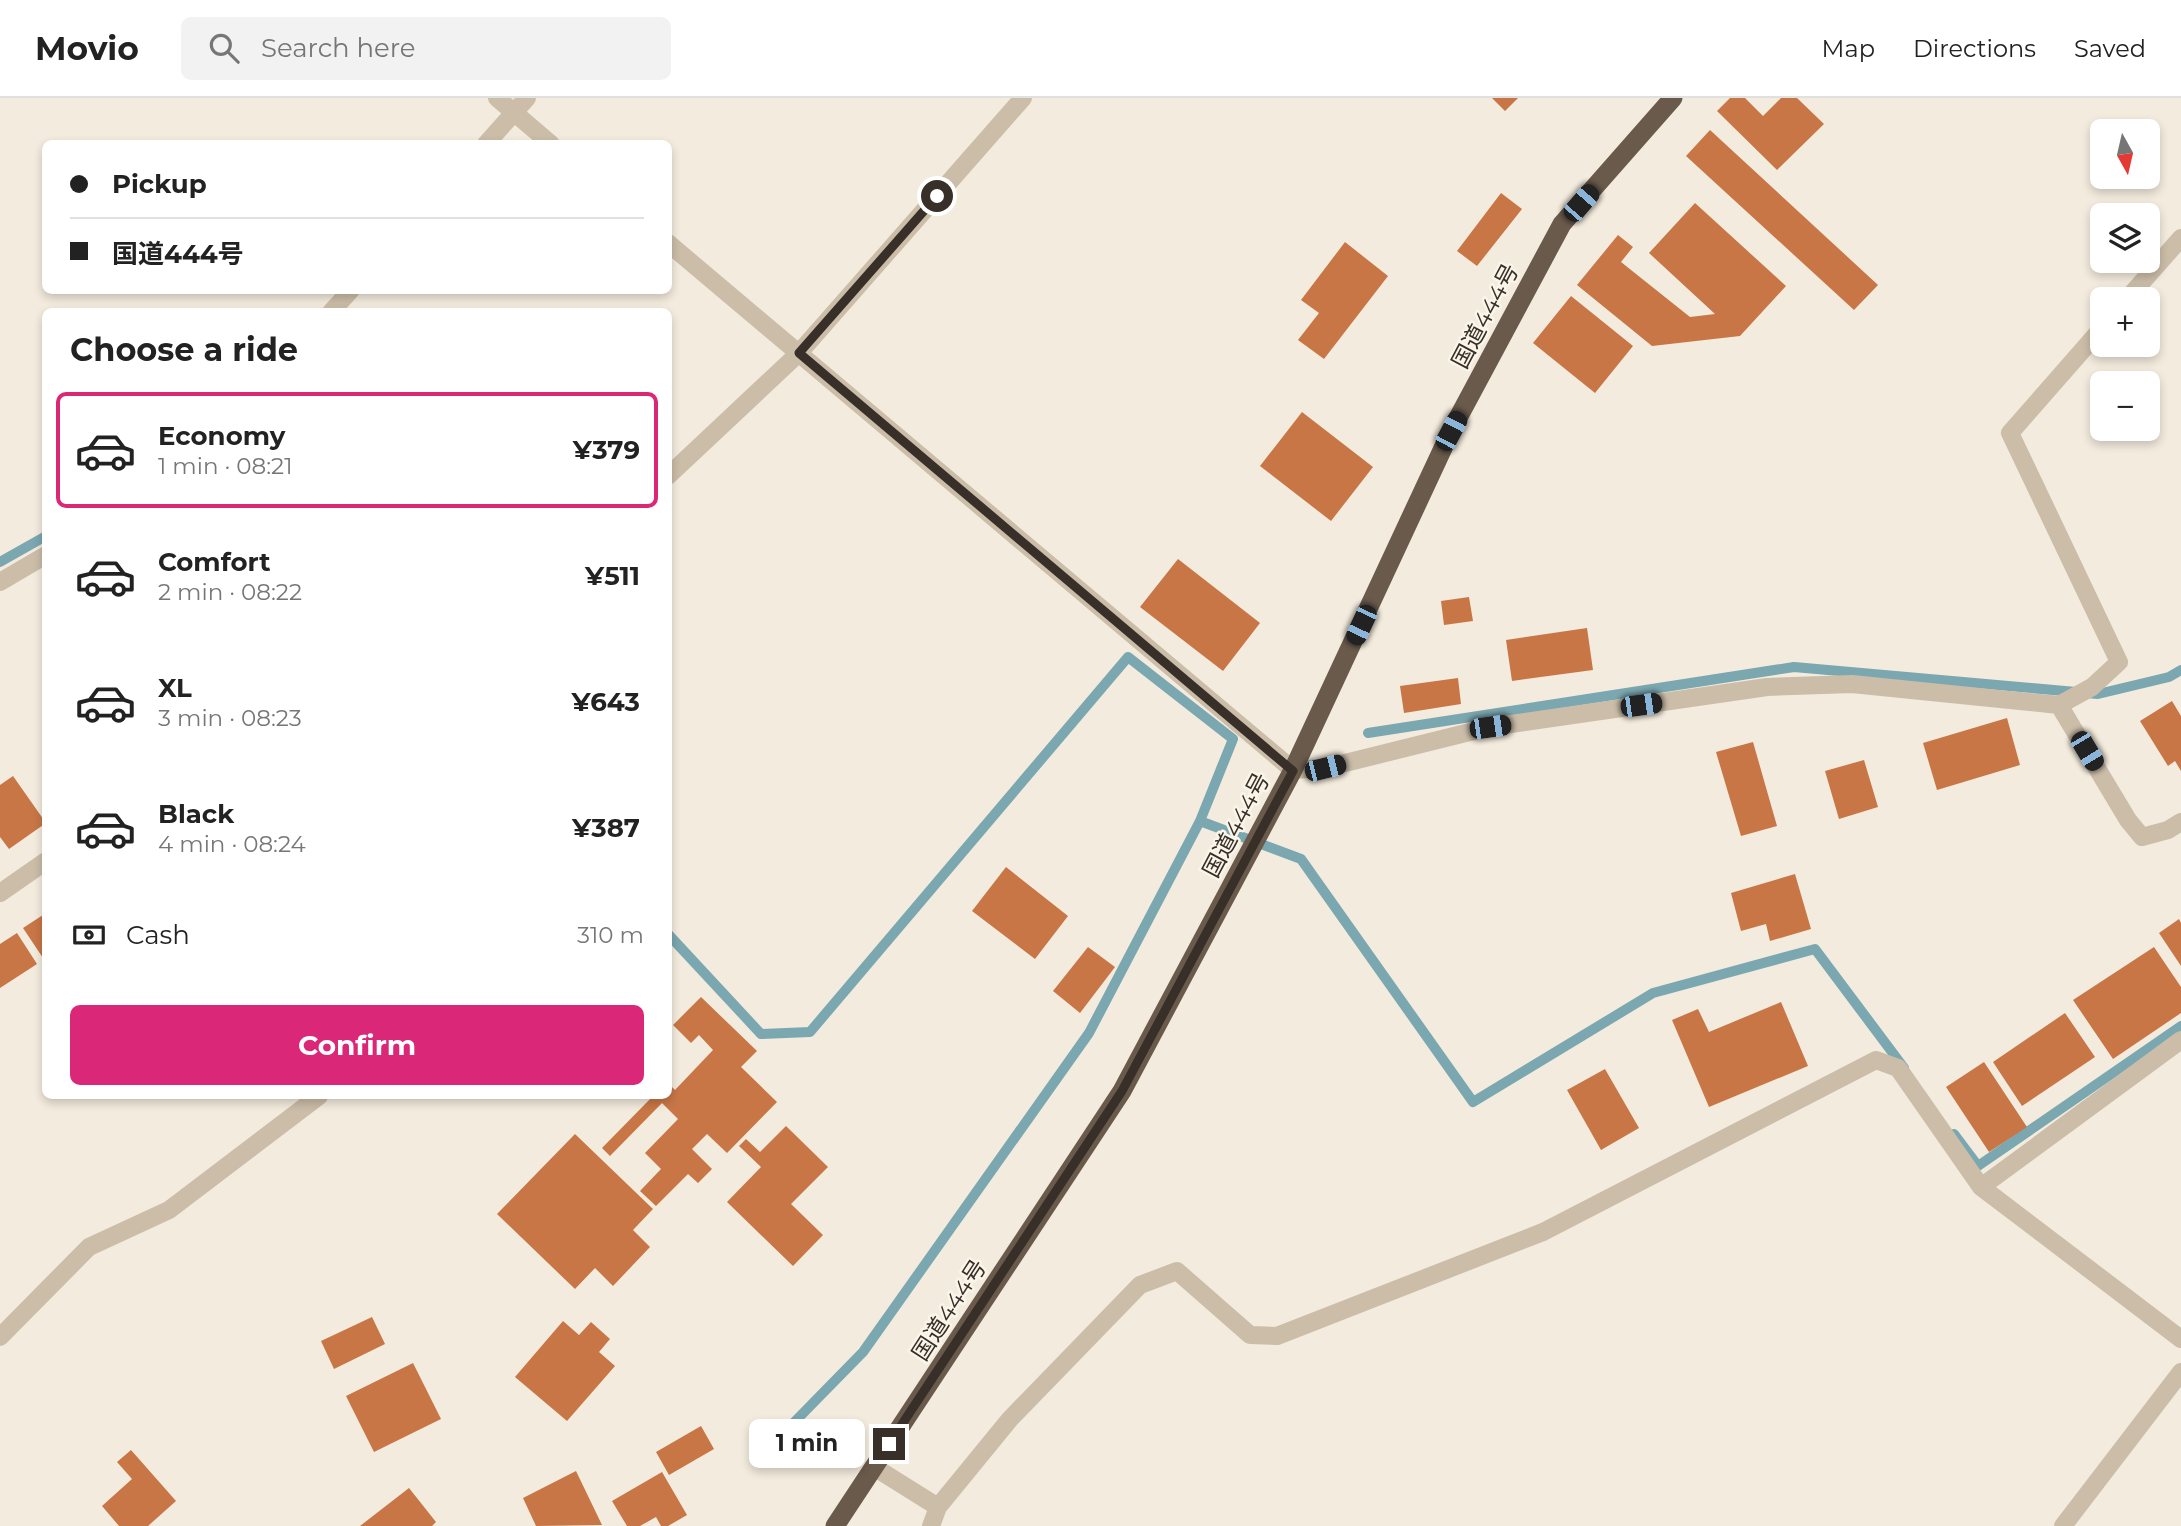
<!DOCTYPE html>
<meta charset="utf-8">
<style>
body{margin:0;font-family:Montserrat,"Noto Sans JP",sans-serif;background:#f2f2f2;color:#222;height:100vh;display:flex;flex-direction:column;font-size:26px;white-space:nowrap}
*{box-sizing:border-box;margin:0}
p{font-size:23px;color:#767676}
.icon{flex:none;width:38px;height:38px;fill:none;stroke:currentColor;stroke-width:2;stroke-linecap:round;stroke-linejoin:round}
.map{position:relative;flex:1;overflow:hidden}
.side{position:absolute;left:42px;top:210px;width:630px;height:791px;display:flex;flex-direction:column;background:#fff;border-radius:10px;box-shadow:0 4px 10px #0003}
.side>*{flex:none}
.guide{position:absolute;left:42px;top:42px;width:630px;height:154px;border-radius:10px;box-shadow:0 4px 10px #0003;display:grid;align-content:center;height:154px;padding:0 28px;background:#fff}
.needle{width:46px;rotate:172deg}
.fabs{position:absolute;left:2090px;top:21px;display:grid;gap:14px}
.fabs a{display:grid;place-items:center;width:70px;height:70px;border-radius:10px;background:#fff;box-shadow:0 4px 10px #0003;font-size:35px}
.end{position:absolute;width:32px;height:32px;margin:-16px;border:9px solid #382f29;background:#fff;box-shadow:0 0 0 4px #fff}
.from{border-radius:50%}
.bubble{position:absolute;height:49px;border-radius:10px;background:#fff;box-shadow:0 4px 10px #0003;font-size:23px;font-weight:700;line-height:49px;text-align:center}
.car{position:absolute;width:21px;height:42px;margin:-21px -10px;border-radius:9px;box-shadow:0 0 5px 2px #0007;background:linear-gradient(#222 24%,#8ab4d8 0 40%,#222 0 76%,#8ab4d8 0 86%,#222 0)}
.guide b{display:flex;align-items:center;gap:24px;height:66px;font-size:26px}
.guide b+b{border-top:2px solid #e0e0e0}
.guide i{width:18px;height:18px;background:#222}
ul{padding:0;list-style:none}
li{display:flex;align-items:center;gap:21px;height:116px;margin:0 14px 10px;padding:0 14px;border:4px solid transparent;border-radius:10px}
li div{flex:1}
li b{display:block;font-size:26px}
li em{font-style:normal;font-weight:700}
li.active{border-color:#db2777}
li>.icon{width:63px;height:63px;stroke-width:1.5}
h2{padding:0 28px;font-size:32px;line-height:84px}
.pay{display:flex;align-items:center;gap:18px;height:77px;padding:0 28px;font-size:26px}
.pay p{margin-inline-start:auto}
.action{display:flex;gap:14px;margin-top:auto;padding:14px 28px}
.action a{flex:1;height:80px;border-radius:10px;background:#db2777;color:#fff;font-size:28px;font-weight:700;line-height:80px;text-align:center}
header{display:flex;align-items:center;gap:42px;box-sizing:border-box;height:98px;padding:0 35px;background:#fff;border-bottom:2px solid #e0e0e0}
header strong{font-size:33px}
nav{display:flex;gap:38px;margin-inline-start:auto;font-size:24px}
.search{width:490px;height:63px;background:#f2f2f2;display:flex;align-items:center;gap:18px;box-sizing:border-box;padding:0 24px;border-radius:10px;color:#767676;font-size:26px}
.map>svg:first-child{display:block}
</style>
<header>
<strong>Movio</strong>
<div class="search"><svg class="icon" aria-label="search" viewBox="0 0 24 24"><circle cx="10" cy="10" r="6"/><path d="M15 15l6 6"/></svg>Search here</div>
<nav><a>Map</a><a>Directions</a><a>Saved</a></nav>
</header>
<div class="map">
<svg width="2181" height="1428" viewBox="0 0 2181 1428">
<rect width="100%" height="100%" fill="#f3ebdd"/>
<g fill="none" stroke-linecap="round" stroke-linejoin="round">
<path stroke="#7ba7b0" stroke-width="10" d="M0,464L46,438
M1368,635L1794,569L2098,596L2169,579L2181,572
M1200,723L1301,761L1473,1004L1653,895L1815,851L1904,970
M668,836L761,936L810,934L1128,559L1233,641L1200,723L1089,935L863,1254L763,1356
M1954,1036L1978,1068L2181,928"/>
</g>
<path fill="#c87646" d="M1492,0H1518L1505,13Z
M1730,0H1745L1763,18L1781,0H1797L1824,26L1777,72L1717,13Z
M1710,32L1878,187L1854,212L1686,58Z
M1501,95L1522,111L1477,168L1457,153Z
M1695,105L1786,188L1740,238L1652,248L1577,187L1618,137L1633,149L1621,164L1690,219L1715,216L1649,155Z
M1345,144L1388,178L1324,261L1298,242L1319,215L1301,202Z
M1571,198L1633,248L1595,295L1533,245Z
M1302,314L1373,369L1331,423L1260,368Z
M1178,461L1260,525L1223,573L1140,509Z
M1469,499L1473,523L1444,527L1441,503Z
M1587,530L1593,572L1512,583L1506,542Z
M1458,580L1461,606L1404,615L1400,588Z
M2172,603L2181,618V673L2175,663L2168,668L2140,623Z
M2007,620L2020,667L1937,692L1923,645Z
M1753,644L1777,728L1741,738L1716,654Z
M1864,662L1878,709L1839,721L1825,673Z
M13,678L46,725L9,751L0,739V687Z
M1006,769L1068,818L1035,861L972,813Z
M1795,776L1811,831L1770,843L1766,826L1741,833L1731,795Z
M46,815V858L43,860L23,830Z
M2179,821L2181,825V868L2159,835Z
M17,835L37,866L0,890V846Z
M1088,849L1115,869L1080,915L1053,893Z
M2154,849L2181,889V915L2113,961L2073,902Z
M701,899L757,953L741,969L777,1004L727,1055L707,1036L692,1051L712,1071L698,1085L688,1076L656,1108L640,1093L661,1071L645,1055L678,1021L662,1005L610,1058L602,1050L653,998H668V985L675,992L713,952L699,937L691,945L673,927Z
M1781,904L1808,968L1709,1009L1672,922L1698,911L1709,934Z
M2065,915L2095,959L2022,1008L1993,964Z
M1984,964L2027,1029L1989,1054L1946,989Z
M1605,971L1639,1030L1601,1052L1567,992Z
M786,1028L828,1069L791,1106L823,1137L793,1168L727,1104L761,1069L739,1048L746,1041L760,1054Z
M575,1036L653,1111L633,1132L650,1149L613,1188L595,1170L575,1191L497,1116Z
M372,1219L385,1246L334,1271L321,1243Z
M563,1223L579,1237L591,1224L610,1241L599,1254L615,1268L567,1323L515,1279Z
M413,1265L441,1321L374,1354L346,1298Z
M701,1328L714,1351L669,1377L656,1354Z
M131,1352L176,1403L148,1428H119L102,1408L132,1381L117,1364Z
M576,1373L602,1427L536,1428L523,1400Z
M662,1374L687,1417L668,1428H661L656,1419L640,1428H627L612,1403Z
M409,1390L436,1424L432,1428H360Z"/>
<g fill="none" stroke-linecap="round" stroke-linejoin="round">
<path stroke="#cbbda8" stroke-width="18" d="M497,0L551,46
M486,46L527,0
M668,145L1293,672L1325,670L1490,629L1767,589L1852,586L2059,607L2092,589L2119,564L2010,335L2102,230
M2127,201L2181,140
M331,214L351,192
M668,378L799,255L1023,0
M0,484L46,457
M2059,607L2128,722L2142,739L2168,732L2181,724
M0,795L46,763
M1981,1089L2181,942
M0,1239L89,1149L169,1112L319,998
M874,1369L938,1409
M931,1428L938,1409L1010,1321L1140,1187L1177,1173L1250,1237L1277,1238L1543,1134L1876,962L1898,970L1981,1089L2181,1241
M2063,1428L2181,1274"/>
<path stroke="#6a5a4c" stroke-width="19" d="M835,1428L1122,993L1293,672L1451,333L1562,126L1673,0"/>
</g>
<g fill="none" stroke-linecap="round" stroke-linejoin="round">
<path stroke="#382f29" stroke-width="9" d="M889,1346L1122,993L1293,673L799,255L937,98"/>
</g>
<g text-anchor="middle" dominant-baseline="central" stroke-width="5" stroke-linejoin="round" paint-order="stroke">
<g font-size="23" fill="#382f29" stroke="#faf5e9">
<text transform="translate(1485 218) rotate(-62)">国道444号</text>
<text transform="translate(1236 727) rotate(-62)">国道444号</text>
<text transform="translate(949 1212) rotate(-57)">国道444号</text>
</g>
</g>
</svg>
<div class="fabs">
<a><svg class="needle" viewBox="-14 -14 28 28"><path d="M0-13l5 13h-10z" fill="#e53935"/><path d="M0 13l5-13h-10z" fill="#767676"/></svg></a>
<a><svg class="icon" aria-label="layers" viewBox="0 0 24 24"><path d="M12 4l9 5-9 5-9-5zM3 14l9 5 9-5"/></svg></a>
<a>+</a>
<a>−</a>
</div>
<i class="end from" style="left:937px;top:98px"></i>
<i class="end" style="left:889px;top:1346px"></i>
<div class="bubble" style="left:749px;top:1321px;width:116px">1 min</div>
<i class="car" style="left:1581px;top:105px;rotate:41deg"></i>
<i class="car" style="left:1451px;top:333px;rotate:28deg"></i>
<i class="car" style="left:1361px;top:527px;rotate:205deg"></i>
<i class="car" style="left:1641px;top:607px;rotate:82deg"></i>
<i class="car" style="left:1490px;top:629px;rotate:82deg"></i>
<i class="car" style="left:2087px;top:653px;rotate:149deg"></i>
<i class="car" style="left:1325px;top:670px;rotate:76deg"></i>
<div class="guide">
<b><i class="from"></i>Pickup</b>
<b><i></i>国道444号</b>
</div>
<section class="side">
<h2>Choose a ride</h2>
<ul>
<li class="active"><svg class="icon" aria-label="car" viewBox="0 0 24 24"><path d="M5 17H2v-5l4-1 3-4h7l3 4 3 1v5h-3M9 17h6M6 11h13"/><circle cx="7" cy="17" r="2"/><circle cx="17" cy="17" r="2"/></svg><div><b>Economy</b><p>1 min · 08:21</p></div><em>¥379</em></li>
<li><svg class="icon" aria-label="car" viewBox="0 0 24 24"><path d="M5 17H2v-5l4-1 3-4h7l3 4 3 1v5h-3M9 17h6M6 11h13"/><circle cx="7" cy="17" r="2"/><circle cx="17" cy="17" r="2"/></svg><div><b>Comfort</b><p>2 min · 08:22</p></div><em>¥511</em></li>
<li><svg class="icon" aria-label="car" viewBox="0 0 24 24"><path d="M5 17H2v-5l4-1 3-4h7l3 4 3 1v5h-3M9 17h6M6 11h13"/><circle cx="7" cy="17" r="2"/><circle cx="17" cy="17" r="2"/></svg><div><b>XL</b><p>3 min · 08:23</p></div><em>¥643</em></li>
<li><svg class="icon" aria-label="car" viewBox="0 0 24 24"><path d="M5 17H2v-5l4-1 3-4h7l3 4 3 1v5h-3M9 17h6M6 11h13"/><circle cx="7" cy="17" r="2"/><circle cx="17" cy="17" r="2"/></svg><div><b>Black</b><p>4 min · 08:24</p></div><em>¥387</em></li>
</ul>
<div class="pay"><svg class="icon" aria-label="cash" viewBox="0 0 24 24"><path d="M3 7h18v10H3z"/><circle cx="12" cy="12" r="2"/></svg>Cash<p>310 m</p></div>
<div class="action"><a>Confirm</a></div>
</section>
</div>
